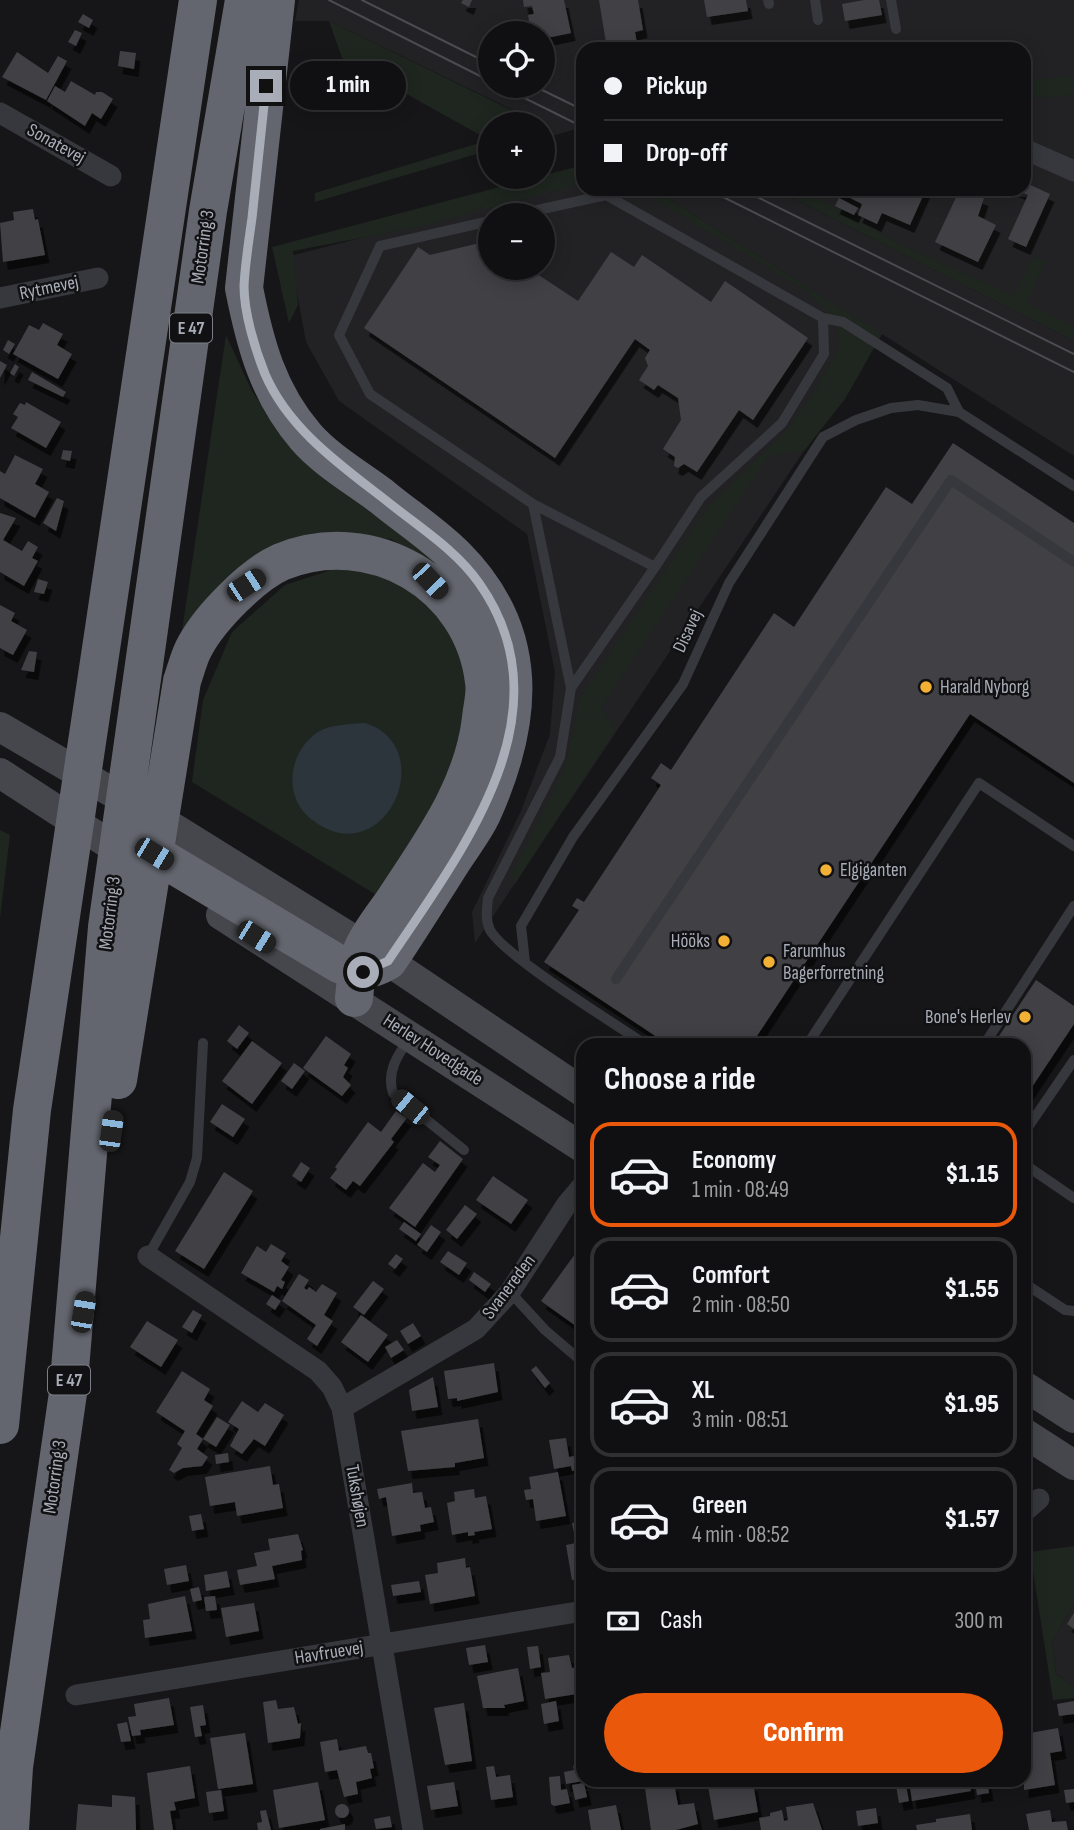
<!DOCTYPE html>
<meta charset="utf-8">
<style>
body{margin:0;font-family:"Sofia Sans Condensed",sans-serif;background:#1e1e20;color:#f1f3f6;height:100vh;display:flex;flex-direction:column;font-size:26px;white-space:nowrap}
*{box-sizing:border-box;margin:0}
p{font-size:23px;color:#9c9d9f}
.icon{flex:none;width:38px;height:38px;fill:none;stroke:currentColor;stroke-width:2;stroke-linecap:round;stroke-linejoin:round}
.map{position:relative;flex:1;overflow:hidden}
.details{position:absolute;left:576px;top:1038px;width:455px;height:749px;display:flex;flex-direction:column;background:#101012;border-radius:21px;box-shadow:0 4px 18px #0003,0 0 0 2px #303032}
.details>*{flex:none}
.top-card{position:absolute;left:576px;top:42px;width:455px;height:154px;border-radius:21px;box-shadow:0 4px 18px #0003,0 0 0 2px #303032;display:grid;align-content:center;height:154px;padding:0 28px;background:#101012}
.fabs{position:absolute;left:478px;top:21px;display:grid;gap:14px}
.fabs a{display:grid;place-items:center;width:77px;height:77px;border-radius:50%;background:#101012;box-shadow:0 4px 18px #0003,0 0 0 2px #303032;font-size:35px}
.end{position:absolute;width:32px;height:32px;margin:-16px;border:9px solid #a8adb8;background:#111;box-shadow:0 0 0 4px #111}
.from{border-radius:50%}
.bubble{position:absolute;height:49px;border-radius:24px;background:#101012;box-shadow:0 4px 18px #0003,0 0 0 2px #303032;font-size:23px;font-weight:800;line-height:49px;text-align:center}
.car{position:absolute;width:21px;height:42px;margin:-21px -10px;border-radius:9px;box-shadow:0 0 5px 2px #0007;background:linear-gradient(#222 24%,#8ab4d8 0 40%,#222 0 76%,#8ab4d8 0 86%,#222 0)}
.top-card b{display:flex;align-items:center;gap:24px;height:66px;font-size:26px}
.top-card b+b{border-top:2px solid #303032}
.top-card i{width:18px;height:18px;background:#f1f3f6}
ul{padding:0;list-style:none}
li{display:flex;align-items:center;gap:21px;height:105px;margin:0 14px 10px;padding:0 14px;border:4px solid #303032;border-radius:21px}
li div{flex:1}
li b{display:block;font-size:26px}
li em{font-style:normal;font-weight:800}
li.on{border-color:#ea580c}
li>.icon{width:63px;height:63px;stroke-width:1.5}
h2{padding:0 28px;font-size:32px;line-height:84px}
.pay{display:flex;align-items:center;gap:18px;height:77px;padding:0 28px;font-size:26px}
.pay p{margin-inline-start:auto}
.action{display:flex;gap:14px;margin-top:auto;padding:14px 28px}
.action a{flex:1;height:80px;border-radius:42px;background:#ea580c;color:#fff;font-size:28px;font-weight:800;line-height:80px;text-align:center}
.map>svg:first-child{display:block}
</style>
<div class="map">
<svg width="1074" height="1830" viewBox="0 0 1074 1830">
<defs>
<filter id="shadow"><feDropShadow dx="4.5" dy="8" stdDeviation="0" flood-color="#0009"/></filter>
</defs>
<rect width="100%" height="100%" fill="#161618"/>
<path fill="#222225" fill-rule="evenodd" d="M299,0H1074V333L780,189H1024V49H583V127L552,136L542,124L329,21H295ZM490,33H542V86H490Z
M583,181V189H640L848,313L653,189H775L1074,341V456L882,334L475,943L472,912L521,811L550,734L555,672L527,534L339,401L306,342L290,256ZM490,215H542V268H490Z
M1074,1604V1686L1056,1674L1052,1642Z"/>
<path fill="#1e261f" d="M329,21L538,123V124H490V150L315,202V193L489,140L342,58Z
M1074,76V95L1024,99V81Z
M583,165V183L422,226L293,251L298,305L289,323L272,247Z
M636,189H653L882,334L845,399L804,451L769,456L751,482L601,708L616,728L515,884L512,874L566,766L580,698L708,507L786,431L811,397L839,348L837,321L804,289Z
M775,189H803L896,242L1014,296L1034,256L1045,261L1027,302L1074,327V341Z
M226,335L252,391L289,444L451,573L391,539L313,536L181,637Z
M337,568L384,572L426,595L464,647L470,714L454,772L383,899L192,782L203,700L232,632L285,585Z
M0,830L10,835L0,919Z
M1074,1546V1604L1052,1642L1056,1674L1074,1686V1698L1053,1700L1030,1552Z"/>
<path fill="#2c353c" d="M365,723C442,747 384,877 311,819C282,796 289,751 318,732C332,724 350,724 365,723Z"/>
<path fill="#404145" filter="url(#shadow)" d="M463,0H472L469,7L461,3Z
M523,0H564L571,33L542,39V33H531L528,15L534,14L532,6L524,7Z
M599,0H638L643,30L635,32L638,49H607Z
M704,0H746L748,11L707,17Z
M864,0H879L882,15L845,21L842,4Z
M83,14L93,20L89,28L78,22Z
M75,30L82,33L76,46L68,42Z
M120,51L136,53L134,69L118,66Z
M17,52L48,73L58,56L67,61L46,100L2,77Z
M71,81L95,95L96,92H102L113,99L101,119L92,113L85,126L47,101L55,86L65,92Z
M1024,182L1050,194L1026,247L1008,239L1028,195L1014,189H1024Z
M833,189H926L910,225L882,213L877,224L858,215L862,204Z
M960,189L984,198L978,216L996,225L978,262L935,242Z
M839,198L858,208L854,215L835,206Z
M33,209L35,220L38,219L45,255L3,262L0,223L14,220L13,212Z
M484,242L490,246V268H528L578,301L611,252L634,267L642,255L711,302L725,281L808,338L753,420L739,410L697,472L684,464L678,468L674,466L675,457L663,449L681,420L678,398L658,385L654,390L639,380L648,366L645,358L650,350L635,339L555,458L364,328L418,247L430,255Z
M43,323L63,334L57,345L72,354L58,379L13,354L29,325L39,330Z
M8,340L15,344L9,354L3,350Z
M0,361L7,365L0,378Z
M15,364L19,367L14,376L10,373Z
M32,372L66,392L63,397L28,380Z
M26,402L61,422L46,448L11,428L18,417L13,414L20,403L25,405Z
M953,443L1074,523V783L970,714L751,1045H669L544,962L579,910L572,906L577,898L584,902L661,785L651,778L661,763L671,770L774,613L794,627L886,487L912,504Z
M63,450L72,451L70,461L61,459Z
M15,455L43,469L35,484L49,492L35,518L0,498V471L5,474Z
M57,498L64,501L56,531L43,523Z
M0,513L16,518L3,540L22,551L28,541L38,547L32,558L38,561L24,586L0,572Z
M38,579L48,582L44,594L34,592Z
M0,605L15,613L11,621L27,630L13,655L0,648Z
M29,651L37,652L34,672L21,670Z
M1036,980L1074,1006V1024L1024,1099V1045H993Z
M239,1025L249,1033L237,1049L227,1041Z
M326,1036L351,1054L344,1065L348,1068L343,1077L351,1085L342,1096L303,1068Z
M252,1041L282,1063L252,1104L222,1081Z
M294,1063L305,1071L292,1089L281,1081Z
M222,1104L245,1119L233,1137L210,1122Z
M396,1111L407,1118L391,1139L394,1142L360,1186L353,1181L346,1190L330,1178L337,1169L335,1167L368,1122L381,1132Z
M440,1141L463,1159L415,1227L389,1208L423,1163L435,1172L440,1165L428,1157Z
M301,1162L310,1168L301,1182L292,1176Z
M224,1172L253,1191L204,1269L175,1251Z
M493,1176L528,1200L511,1224L476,1200Z
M465,1205L477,1214L457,1239L446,1230Z
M404,1222L421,1234L416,1241L399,1229Z
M431,1225L441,1232L427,1252L417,1245Z
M583,1243V1331L541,1301Z
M271,1244L286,1253L281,1261L289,1267L281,1280L285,1282L282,1289L277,1286L274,1292L241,1273L257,1246L266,1252Z
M448,1251L467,1263L459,1275L440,1262Z
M396,1254L403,1259L395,1269L388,1264Z
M474,1272L491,1284L485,1292L469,1280Z
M299,1274L309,1280L304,1288L307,1290L309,1287L316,1292L322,1284L337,1293L324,1315L333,1321L317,1346L307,1339L316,1325L282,1301Z
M373,1281L384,1289L364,1315L353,1307Z
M272,1295L281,1301L275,1310L266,1304Z
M193,1310L202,1315L192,1333L182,1327Z
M361,1315L388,1335L368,1362L341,1342Z
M147,1321L178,1340L161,1367L130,1347Z
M413,1323L421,1336L408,1344L400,1331Z
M397,1340L404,1350L391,1358L385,1347Z
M494,1363L498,1392L457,1401V1398L448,1399L444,1371Z
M536,1366L550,1383L545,1388L531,1370Z
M182,1371L210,1389L204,1400L213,1406L196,1434L203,1439L197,1449L208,1457L202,1466L183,1468L174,1473L169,1470L182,1448L177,1444L185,1431L156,1412Z
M433,1377L438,1407L412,1411L409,1390Z
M242,1401L258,1412L265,1403L284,1415L265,1446L254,1439L242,1454L230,1446L239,1429L228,1422Z
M217,1417L230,1425L216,1447L203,1439Z
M478,1419L484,1458L455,1463V1467L408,1471L401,1431Z
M566,1438L569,1457L579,1455L581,1469L572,1471L571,1466L554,1469L549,1440Z
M228,1453L229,1462L216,1464L215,1455Z
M270,1466L273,1485L279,1484L283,1508L237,1516L235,1502L210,1506L205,1477Z
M558,1472L566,1516L536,1521L533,1499L526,1500L524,1490L531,1489L529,1477Z
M412,1483L413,1493L422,1492L425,1508L431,1507L434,1522L420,1525L421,1531L392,1536L386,1497L379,1499L377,1489Z
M474,1489L475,1498L486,1496L492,1529L474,1532L475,1535L468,1536V1532L452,1535L447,1503L455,1501L454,1492Z
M201,1514L204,1529L192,1531L189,1516Z
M579,1522L583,1579L572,1580L566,1545L576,1543L572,1523Z
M298,1534L303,1550L301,1551L302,1560L272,1566L275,1579L240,1585L237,1570L257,1566L254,1553L270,1550L268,1539Z
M465,1558L466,1568L470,1567L475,1596L430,1604L425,1575L438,1573L437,1563Z
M186,1565L189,1581L167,1585L164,1569Z
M227,1571L230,1587L206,1591L204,1575Z
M419,1581L421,1592L393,1596L391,1585Z
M199,1587L202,1600L193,1602L190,1589Z
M185,1596L192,1631L145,1638L143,1620L150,1619L148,1604Z
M215,1596L217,1610L206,1611L204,1597Z
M254,1603L259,1631L226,1637L221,1608Z
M1074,1613V1629L1067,1624Z
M485,1645L488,1662L469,1665L466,1648Z
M538,1646L541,1667L530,1669L527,1647Z
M569,1655L572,1668L582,1667L583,1693L545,1699L541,1673L550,1672L548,1658Z
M518,1668L524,1701L504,1705L505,1708H483L477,1676Z
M169,1698L174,1725L140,1730L141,1735L132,1736L128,1717L136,1716L134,1704Z
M276,1700L278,1709L294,1707L298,1724L301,1723L300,1738L268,1743L263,1702Z
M556,1701L559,1721L544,1724L541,1704Z
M1074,1701V1714L1059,1716L1057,1704Z
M464,1703L472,1761L445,1765L434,1708Z
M203,1705L206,1725L200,1726L202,1736L195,1737L190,1707Z
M127,1722L131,1741L121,1742L117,1724Z
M1058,1728L1062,1751L1050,1753L1055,1785L1024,1790V1734Z
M245,1733L253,1784L218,1789L210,1738Z
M337,1739L339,1751L366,1746L368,1753H371L374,1768L370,1769L372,1778L356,1782L358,1794L344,1797L337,1770L325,1772L320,1742Z
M581,1764L583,1781L566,1784L564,1772L574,1770L573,1766Z
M190,1766L195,1798L174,1802L176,1810L170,1811L173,1830H154L147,1773Z
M494,1766L496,1777L510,1775L513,1797L491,1800L486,1767Z
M560,1776L561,1790L567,1789L570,1803L554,1806L551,1804L549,1777Z
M707,1780H732L733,1786L753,1783L758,1812L714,1820Z
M895,1780H905L909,1801L899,1803Z
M909,1780H969L971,1791L912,1801Z
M987,1781L989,1793L977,1795L975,1782Z
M318,1782L325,1820L279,1828L273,1790Z
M454,1782L458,1806L431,1810L427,1786Z
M584,1783L587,1797L575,1800L572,1785Z
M674,1783L678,1805L694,1803L698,1824L676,1830H651L645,1788Z
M1074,1789V1802L1066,1803L1064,1790Z
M221,1790L224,1811L209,1813L206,1792Z
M112,1795L135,1797L136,1830H76L78,1804L112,1807Z
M813,1803L822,1830H761L759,1818L770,1816V1813L782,1810L784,1821L788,1820L786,1807Z
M335 1811a7 7 0 1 1 14 0a7 7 0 1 1-14 0Z
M616,1805L621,1830H591L588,1810Z
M876,1808L878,1823L858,1826L856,1811Z
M266,1810L271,1830H258L257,1823L262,1822L260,1811Z
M1050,1810L1052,1822L1066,1821L1068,1830H1029L1026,1814Z
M970,1814L972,1830H917L916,1825L936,1822V1819Z
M390,1816L392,1827L376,1829L374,1819Z
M345,1824V1830H320V1829Z"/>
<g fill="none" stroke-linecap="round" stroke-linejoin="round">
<path stroke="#37383d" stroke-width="10" d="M768,0L769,4
M815,0L818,20
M891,0L896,29
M490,221L380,246L339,335L370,394L533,504L655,567L701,497L782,423L824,354L823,318L606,195L515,215
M823,318L843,322L947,388L959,412
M533,504L571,688L560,757L488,898C487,909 485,920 490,930C504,956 616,1024 646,1045
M571,688L655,567
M525,962L521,926L573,837L683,684L729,583L823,437L856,420L891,408L918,405L959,412L1074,486
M616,979L951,480L1074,562
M410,1038C398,1054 386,1072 393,1093L464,1150
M807,1045L979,783L1074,846
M984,1045L1074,906
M1024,1133L1074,1060
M1024,1164L1074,1198
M148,1256L190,1182L197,1158L203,1043
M1024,1283L1065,1310L1074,1311
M510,1292L545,1330L579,1359L583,1356"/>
<path stroke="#37383d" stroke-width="21" d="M0,113L111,176
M1024,149L1074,171
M0,298L98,278
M148,1256L318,1371L332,1387L342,1408L413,1830
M342,1408L476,1329L510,1292L567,1204L583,1185
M1024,1512L1039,1499
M76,1695L583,1611"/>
<path stroke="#45474d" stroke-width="30" d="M0,727L177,830L388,961L583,1092
M0,773L135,861
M221,915L583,1148
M1024,1386L1074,1418
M1024,1433L1074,1465"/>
<path stroke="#63666e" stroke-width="38" d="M133,841L339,964C359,972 369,972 388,961C410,929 430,896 451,863C461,847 474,831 482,814C524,721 532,633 455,556C433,534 405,516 381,496C357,478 326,460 306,437C268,393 255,344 244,288L276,0
M118,1080L182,681C186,670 189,656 195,646C210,618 252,575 281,562C372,525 473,584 484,682C486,693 482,707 481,718C473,789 430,845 393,902C383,916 371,931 364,946C356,962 356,981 354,998
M0,1425L32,1110L198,0
M10,1830L14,1767L68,1393L107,927L208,211L244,0"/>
<path stroke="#4a4c52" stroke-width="2" d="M329,0L490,81
M362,0L490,64
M500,86L583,127
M534,86L583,110
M707,189L1074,372
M741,189L1074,354"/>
</g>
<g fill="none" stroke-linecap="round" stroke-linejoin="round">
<path stroke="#a8adb8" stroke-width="9" d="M266,86C261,130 257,174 252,218C249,240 245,264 244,286C244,313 255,349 265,374C289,430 342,466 388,502C419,527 456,550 479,583C571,713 461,852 388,961L363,972"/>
</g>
<g fill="#f2b134" stroke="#111113" stroke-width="2.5">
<circle cx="926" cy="687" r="7"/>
<circle cx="826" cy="870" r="7"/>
<circle cx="724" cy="941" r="7"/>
<circle cx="769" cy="962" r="7"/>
<circle cx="1025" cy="1017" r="7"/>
</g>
<g text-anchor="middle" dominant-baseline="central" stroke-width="5" stroke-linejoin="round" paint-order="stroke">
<g fill="#111113" stroke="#7b7e86" stroke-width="2">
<rect x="170" y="313.5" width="42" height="29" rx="5"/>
<rect x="48" y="1365.5" width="42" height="29" rx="5"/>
</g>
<g font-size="18" font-weight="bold" fill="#a8adb8">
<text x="191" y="328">E 47</text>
<text x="69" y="1380">E 47</text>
</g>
<g font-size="19" fill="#a8adb8" stroke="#111113">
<text transform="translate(56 144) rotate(29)">Sonatevej</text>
<text transform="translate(203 247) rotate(-82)">Motorring 3</text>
<text transform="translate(49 288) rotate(-12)">Rytmevej</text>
<text transform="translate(688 631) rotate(-65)">Disavej</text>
<text transform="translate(110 913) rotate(-83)">Motorring 3</text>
<text transform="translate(433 1050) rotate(33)">Herlev Hovedgade</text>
<text transform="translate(509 1287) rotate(-53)">Svanereden</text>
<text transform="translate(55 1477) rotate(-82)">Motorring 3</text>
<text transform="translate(357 1496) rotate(80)">Tukshøjen</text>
<text transform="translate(329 1653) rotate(-9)">Havfruevej</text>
</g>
<g font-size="19" fill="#a8adb8" stroke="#111113" text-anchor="start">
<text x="940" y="687">Harald Nyborg</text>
<text x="840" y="870">Elgiganten</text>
<text x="710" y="941" text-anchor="end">Hööks</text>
<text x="783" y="951">Farumhus<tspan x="783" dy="22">Bagerforretning</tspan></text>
<text x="1011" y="1017" text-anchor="end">Bone's Herlev</text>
</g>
</g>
</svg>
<div class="fabs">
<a><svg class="icon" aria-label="locate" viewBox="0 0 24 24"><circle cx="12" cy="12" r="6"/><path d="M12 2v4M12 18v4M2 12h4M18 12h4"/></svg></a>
<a>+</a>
<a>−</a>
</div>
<i class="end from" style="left:363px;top:972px"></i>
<i class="end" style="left:266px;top:86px"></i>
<div class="bubble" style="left:290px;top:61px;width:116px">1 min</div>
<i class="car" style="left:430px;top:581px;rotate:136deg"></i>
<i class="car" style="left:246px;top:585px;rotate:57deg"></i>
<i class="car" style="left:154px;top:854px;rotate:121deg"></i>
<i class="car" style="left:256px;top:937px;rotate:122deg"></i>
<i class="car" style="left:410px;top:1107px;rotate:309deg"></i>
<i class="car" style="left:111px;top:1131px;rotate:8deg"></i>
<i class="car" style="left:83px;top:1312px;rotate:10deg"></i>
<div class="top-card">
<b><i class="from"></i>Pickup</b>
<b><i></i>Drop-off</b>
</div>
<section class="details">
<h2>Choose a ride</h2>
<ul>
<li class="on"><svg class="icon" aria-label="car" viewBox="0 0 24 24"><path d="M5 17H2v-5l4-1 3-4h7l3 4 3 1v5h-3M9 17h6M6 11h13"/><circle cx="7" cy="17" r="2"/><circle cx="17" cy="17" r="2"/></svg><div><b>Economy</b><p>1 min · 08:49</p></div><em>$1.15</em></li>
<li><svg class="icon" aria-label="car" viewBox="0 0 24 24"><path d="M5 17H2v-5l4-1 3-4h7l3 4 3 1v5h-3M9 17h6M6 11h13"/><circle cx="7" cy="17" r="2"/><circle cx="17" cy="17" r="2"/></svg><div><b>Comfort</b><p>2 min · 08:50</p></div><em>$1.55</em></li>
<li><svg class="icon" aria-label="car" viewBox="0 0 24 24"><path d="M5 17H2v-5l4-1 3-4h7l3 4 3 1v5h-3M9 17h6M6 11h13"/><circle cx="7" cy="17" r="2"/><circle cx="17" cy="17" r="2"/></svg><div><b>XL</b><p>3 min · 08:51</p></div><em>$1.95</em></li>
<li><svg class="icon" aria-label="car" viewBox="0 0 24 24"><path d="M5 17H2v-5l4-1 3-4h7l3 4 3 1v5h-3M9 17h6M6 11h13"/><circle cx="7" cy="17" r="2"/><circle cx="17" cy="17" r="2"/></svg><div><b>Green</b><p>4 min · 08:52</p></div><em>$1.57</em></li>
</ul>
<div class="pay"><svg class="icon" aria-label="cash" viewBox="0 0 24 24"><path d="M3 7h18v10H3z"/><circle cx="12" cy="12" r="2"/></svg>Cash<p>300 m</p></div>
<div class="action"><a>Confirm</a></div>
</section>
</div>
